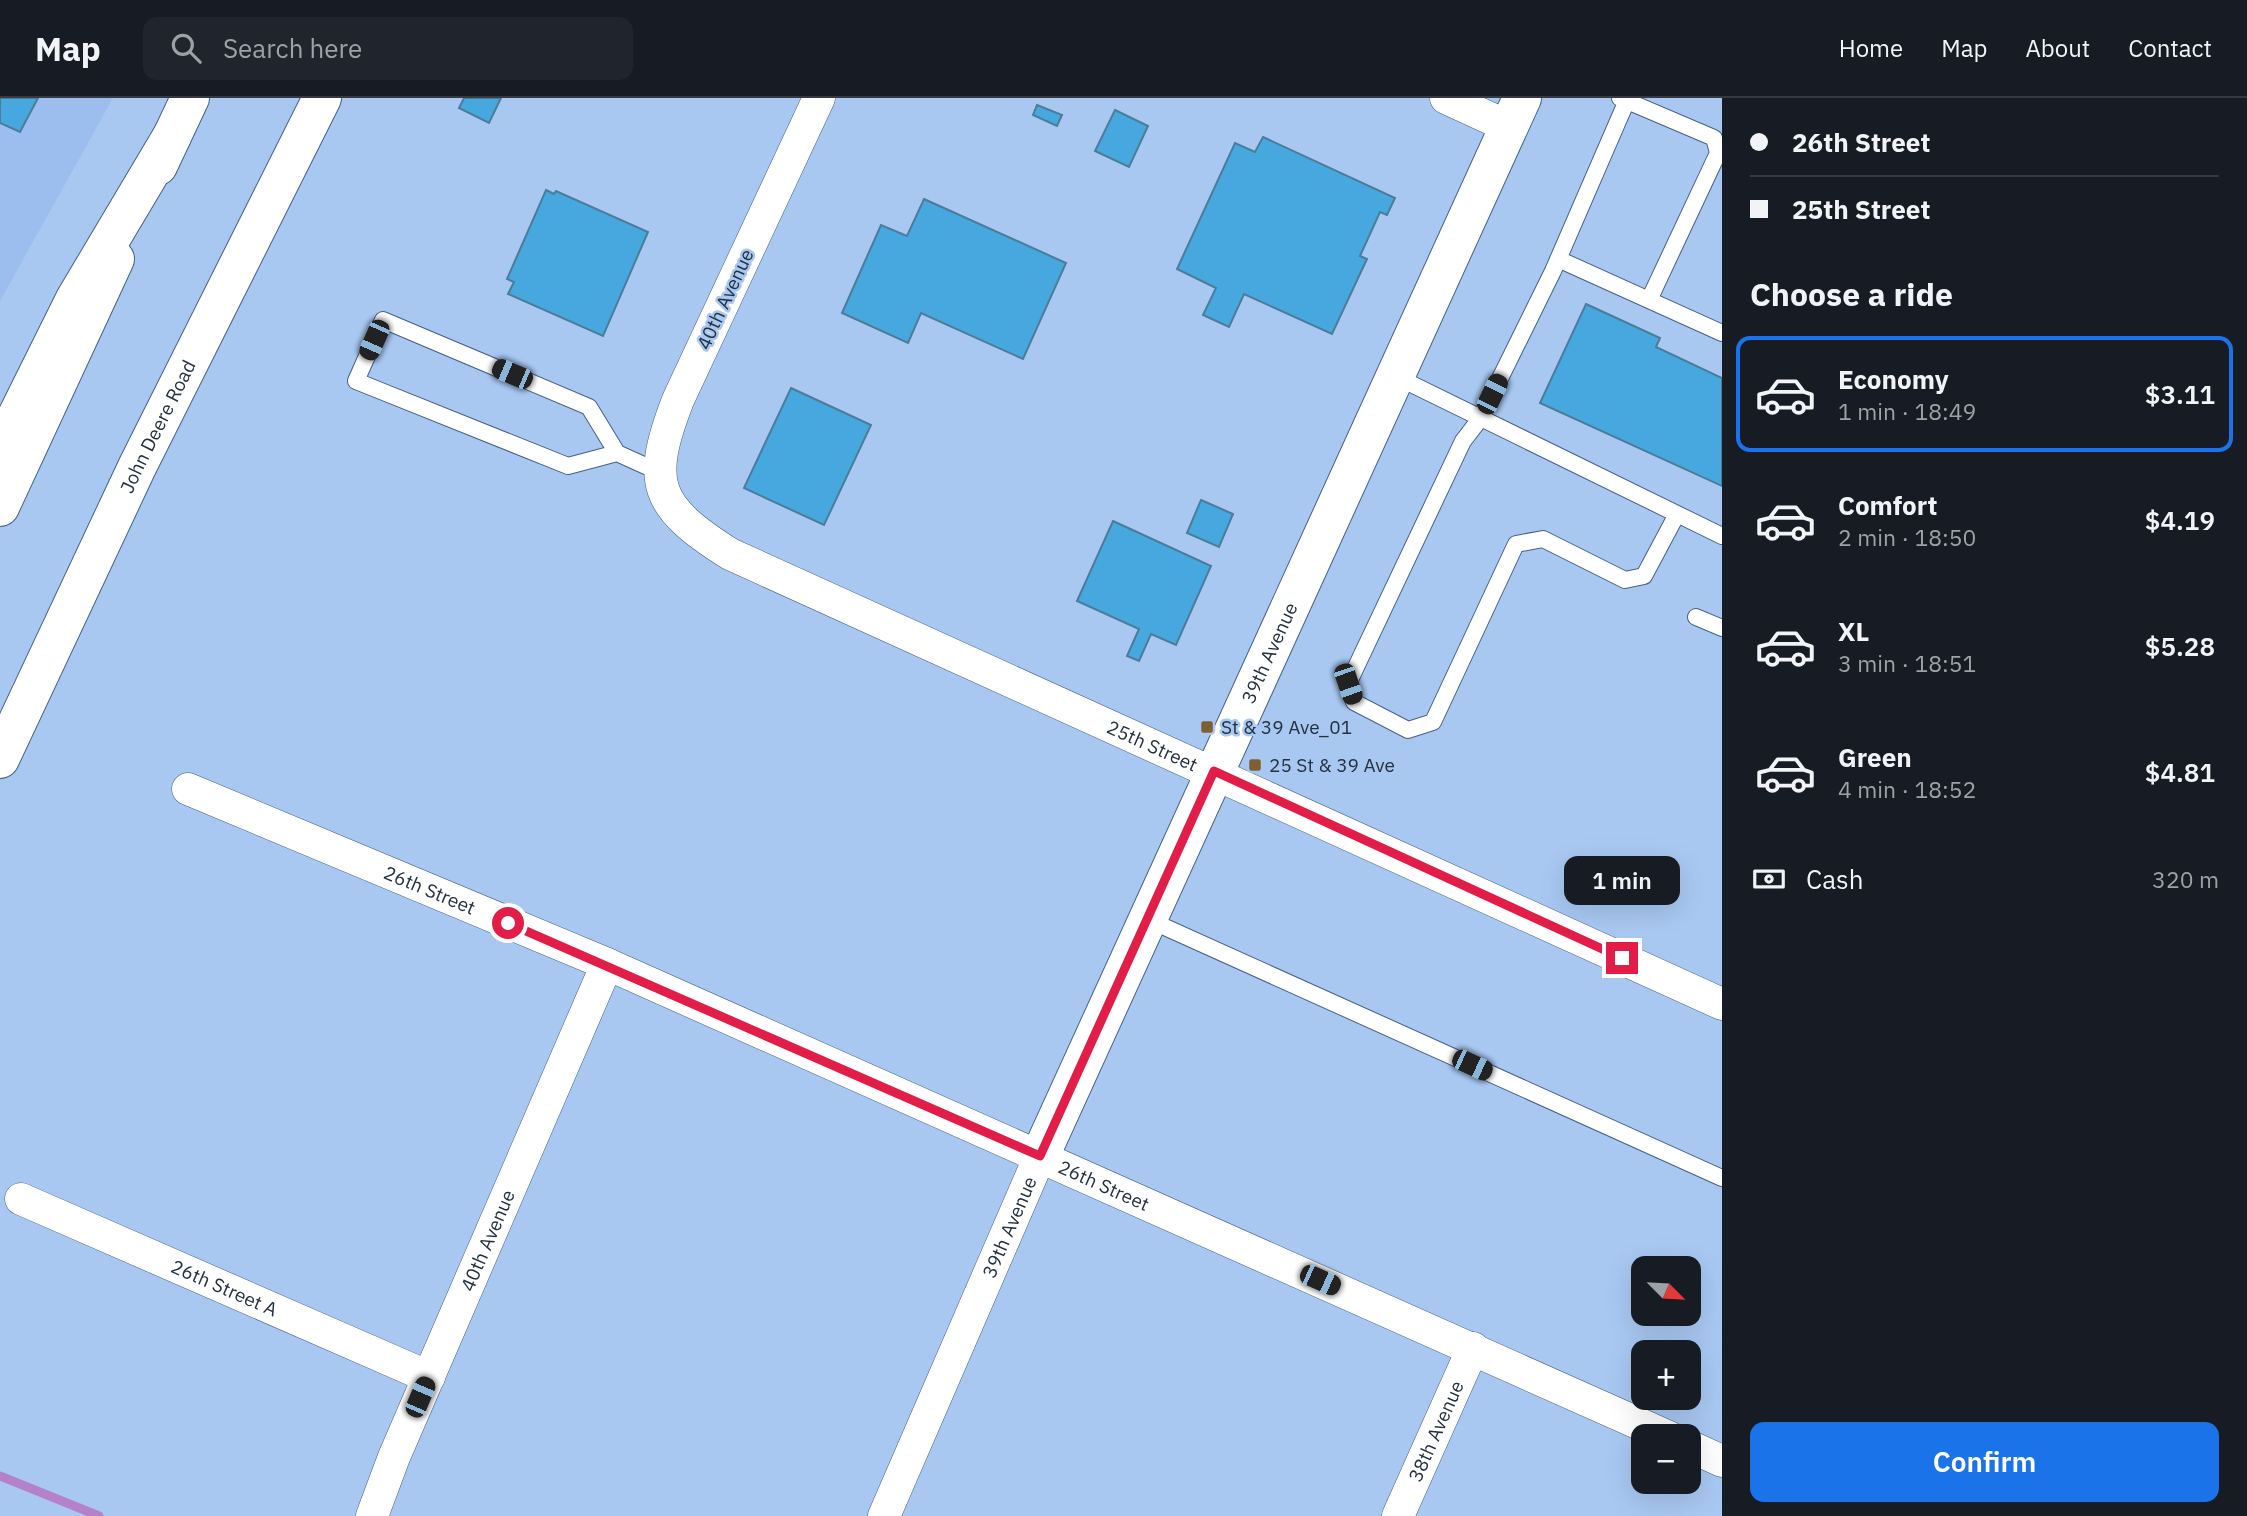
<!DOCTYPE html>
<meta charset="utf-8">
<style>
body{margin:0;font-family:"IBM Plex Sans",sans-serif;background:#20242c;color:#f1f3f6;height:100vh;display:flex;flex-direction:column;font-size:26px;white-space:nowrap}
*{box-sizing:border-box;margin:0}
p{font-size:23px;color:#9ea1a6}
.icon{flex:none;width:38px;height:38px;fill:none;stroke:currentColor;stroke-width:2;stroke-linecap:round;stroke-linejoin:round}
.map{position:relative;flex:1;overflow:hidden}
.panel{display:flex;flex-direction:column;background:#171b24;width:525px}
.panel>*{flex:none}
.top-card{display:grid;align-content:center;height:154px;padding:0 28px;background:#171b24}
.needle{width:46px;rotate:114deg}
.fabs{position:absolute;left:1631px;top:1158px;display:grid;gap:14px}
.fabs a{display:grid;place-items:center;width:70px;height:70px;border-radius:14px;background:#171b24;box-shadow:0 7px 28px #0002;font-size:35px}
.end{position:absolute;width:32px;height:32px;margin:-16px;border:9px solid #e11d48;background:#fff;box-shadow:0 0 0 4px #fff}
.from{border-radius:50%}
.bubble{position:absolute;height:49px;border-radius:14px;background:#171b24;box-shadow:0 7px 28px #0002;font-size:23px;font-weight:600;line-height:49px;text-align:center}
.car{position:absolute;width:21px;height:42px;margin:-21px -10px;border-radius:9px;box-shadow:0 0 5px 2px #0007;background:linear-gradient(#222 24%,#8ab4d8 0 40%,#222 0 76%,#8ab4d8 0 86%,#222 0)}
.top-card b{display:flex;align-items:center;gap:24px;height:66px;font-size:26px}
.top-card b+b{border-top:2px solid #363941}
.top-card i{width:18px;height:18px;background:#f1f3f6}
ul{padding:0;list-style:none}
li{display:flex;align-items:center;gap:21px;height:116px;margin:0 14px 10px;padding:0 14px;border:4px solid transparent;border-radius:14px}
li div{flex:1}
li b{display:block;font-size:26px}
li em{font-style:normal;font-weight:600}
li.active{border-color:#1a73e8}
li>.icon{width:63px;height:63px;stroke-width:1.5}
h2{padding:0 28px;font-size:32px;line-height:84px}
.pay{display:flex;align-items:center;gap:18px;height:77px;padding:0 28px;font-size:26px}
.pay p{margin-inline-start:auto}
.action{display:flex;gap:14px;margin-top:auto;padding:14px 28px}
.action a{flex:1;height:80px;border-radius:14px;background:#1a73e8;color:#fff;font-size:28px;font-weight:600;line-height:80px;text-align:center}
header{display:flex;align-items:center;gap:42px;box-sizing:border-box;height:98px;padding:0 35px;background:#171b24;border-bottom:2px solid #363941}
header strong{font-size:33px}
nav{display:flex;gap:38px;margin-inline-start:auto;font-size:24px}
.search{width:490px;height:63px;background:#20242c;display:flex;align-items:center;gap:18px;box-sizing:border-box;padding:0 24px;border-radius:14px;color:#9ea1a6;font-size:26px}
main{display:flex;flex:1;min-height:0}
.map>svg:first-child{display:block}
</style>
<header>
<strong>Map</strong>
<div class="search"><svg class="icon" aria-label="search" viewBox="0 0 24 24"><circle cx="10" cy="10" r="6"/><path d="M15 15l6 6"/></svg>Search here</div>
<nav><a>Home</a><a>Map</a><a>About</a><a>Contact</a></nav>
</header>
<main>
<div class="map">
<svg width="1722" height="1418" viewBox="0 0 1722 1418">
<rect width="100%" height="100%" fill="#a8c8f2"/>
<path fill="#9bbeef" d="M0,0H113L0,203Z"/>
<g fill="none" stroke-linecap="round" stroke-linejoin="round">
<path stroke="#b581ca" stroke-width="9" d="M0,1378L99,1418"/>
</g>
<path fill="#46a8de" stroke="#4b7c99" stroke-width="2" d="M0,0H38L20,34L0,25Z
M464,0H501L489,25L459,10Z
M1037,7L1062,17L1057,28L1033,17Z
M1115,12L1148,28L1129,69L1095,53Z
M1263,39L1395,100L1387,117L1380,114L1360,158L1367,161L1332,236L1244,196L1229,229L1203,217L1216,190L1177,171L1235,45L1255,54Z
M546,92L554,96L556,93L648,134L603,238L508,196L514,184L507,181Z
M924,101L1066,165L1023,261L921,215L908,245L842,215L881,127L907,138Z
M1586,206L1660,240L1656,249L1722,280V388L1540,305Z
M791,290L871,327L824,427L744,390Z
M1201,402L1233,416L1219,449L1187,435Z
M1113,423L1211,468L1176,547L1151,536L1139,563L1127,558L1139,531L1077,503Z"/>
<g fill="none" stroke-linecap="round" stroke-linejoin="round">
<g stroke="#456187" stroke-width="18">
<path id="service" d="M1620,0L1714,40L1718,55L1649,202
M1628,0L1553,173L1480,321L1463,343L1348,586L1354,604L1408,632L1433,624L1516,446L1543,441L1625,482L1644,478L1676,418
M1558,161L1722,235
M1395,278L1722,438
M617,355L589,309L383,222L356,283L568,368L617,355L659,374
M1696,519L1722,530
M1147,821L1722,1080"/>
</g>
<g stroke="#456187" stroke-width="33">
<g id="minor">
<path id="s1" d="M819,0L678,302C646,385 654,408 730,456L1722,906"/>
<path d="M1446,0L1509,29"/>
<path id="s2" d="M188,691L607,866L1669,1339"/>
<path id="s3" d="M21,1101L429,1279"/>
<path d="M1689,1348L1722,1363"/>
<path id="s4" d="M372,1418L394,1359L607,866"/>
<path id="s5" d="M884,1418L1040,1058"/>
<path id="s6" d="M1398,1418L1473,1250"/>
</g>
</g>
<g stroke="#456187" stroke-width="40">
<g id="tertiary">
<path id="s7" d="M1040,1058L1522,0"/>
</g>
</g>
<g stroke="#456187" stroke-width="40">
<g id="trunk">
<path d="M158,68L190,0"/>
<path d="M0,409L115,161"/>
<path id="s8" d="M0,661L137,369L322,0"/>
</g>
</g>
<g stroke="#456187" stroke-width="40">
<path id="motorway" d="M0,352L75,201L172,38"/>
</g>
<use href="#service" stroke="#fff" stroke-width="16"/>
<use href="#minor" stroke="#fff" stroke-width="32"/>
<use href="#tertiary" stroke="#fff" stroke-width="38"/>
<use href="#trunk" stroke="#fff" stroke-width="38"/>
<use href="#motorway" stroke="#fff" stroke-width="38"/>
</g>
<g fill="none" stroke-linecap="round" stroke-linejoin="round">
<path stroke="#e11d48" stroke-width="9" d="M508,825L1040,1058L1214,673L1622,860"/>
</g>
<g fill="#7c5f33" stroke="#a8c8f2" stroke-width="2.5">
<rect x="1200" y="622" width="14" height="14" rx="3.5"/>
<rect x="1248" y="660" width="14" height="14" rx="3.5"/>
</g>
<g text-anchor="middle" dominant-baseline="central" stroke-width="5" stroke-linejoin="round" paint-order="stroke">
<g font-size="19" fill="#243141" stroke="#a8c8f2">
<text transform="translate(725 201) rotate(-65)">40th Avenue</text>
<text stroke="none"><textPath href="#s8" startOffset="368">John Deere Road</textPath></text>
<text stroke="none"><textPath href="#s7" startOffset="553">39th Avenue</textPath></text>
<text stroke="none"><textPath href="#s1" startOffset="984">25th Street</textPath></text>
<text stroke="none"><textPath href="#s2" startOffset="262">26th Street</textPath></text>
<text stroke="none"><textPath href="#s2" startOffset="998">26th Street</textPath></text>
<text stroke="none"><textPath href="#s5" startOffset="315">39th Avenue</textPath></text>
<text stroke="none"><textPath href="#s4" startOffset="299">40th Avenue</textPath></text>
<text stroke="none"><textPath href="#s3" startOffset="222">26th Street A</textPath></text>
<text stroke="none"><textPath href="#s6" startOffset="93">38th Avenue</textPath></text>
</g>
<g font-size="19" fill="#243141" stroke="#a8c8f2" text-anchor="start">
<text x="1221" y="629">St &amp; 39 Ave_01</text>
<text x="1269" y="667">25 St &amp; 39 Ave</text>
</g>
</g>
</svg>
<div class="fabs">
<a><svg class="needle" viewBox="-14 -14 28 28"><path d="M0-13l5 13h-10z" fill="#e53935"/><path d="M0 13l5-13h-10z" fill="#9ea1a6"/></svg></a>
<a>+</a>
<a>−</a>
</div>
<i class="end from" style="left:508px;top:825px"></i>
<i class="end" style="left:1622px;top:860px"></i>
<div class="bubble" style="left:1564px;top:758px;width:116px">1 min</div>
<i class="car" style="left:374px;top:242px;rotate:204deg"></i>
<i class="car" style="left:512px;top:276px;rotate:293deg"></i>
<i class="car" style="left:1492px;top:296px;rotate:26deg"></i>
<i class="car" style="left:1348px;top:586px;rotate:161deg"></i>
<i class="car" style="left:1472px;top:967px;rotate:115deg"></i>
<i class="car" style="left:1320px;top:1182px;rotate:114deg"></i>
<i class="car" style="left:420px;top:1299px;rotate:23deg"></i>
</div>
<section class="panel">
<div class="top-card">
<b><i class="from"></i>26th Street</b>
<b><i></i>25th Street</b>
</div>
<h2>Choose a ride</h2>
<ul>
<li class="active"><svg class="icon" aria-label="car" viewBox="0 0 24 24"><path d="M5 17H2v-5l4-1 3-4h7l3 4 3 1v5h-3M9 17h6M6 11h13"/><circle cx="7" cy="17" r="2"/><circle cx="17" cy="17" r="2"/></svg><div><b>Economy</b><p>1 min · 18:49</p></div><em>$3.11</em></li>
<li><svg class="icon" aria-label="car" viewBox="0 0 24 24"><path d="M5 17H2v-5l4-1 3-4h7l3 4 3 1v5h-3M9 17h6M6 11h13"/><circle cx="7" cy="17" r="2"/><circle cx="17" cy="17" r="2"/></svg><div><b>Comfort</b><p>2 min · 18:50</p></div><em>$4.19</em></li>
<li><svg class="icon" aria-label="car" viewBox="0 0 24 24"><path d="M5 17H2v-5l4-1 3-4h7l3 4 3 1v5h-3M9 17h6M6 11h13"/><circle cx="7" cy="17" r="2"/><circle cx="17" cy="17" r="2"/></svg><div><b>XL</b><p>3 min · 18:51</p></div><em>$5.28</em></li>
<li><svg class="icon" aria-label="car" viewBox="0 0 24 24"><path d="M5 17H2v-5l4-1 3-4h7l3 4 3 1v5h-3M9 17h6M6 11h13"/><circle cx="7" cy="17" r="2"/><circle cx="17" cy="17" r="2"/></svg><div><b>Green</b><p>4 min · 18:52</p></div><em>$4.81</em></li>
</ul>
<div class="pay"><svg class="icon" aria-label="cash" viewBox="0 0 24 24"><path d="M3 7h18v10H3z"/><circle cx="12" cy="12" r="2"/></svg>Cash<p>320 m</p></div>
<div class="action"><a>Confirm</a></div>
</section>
</main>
